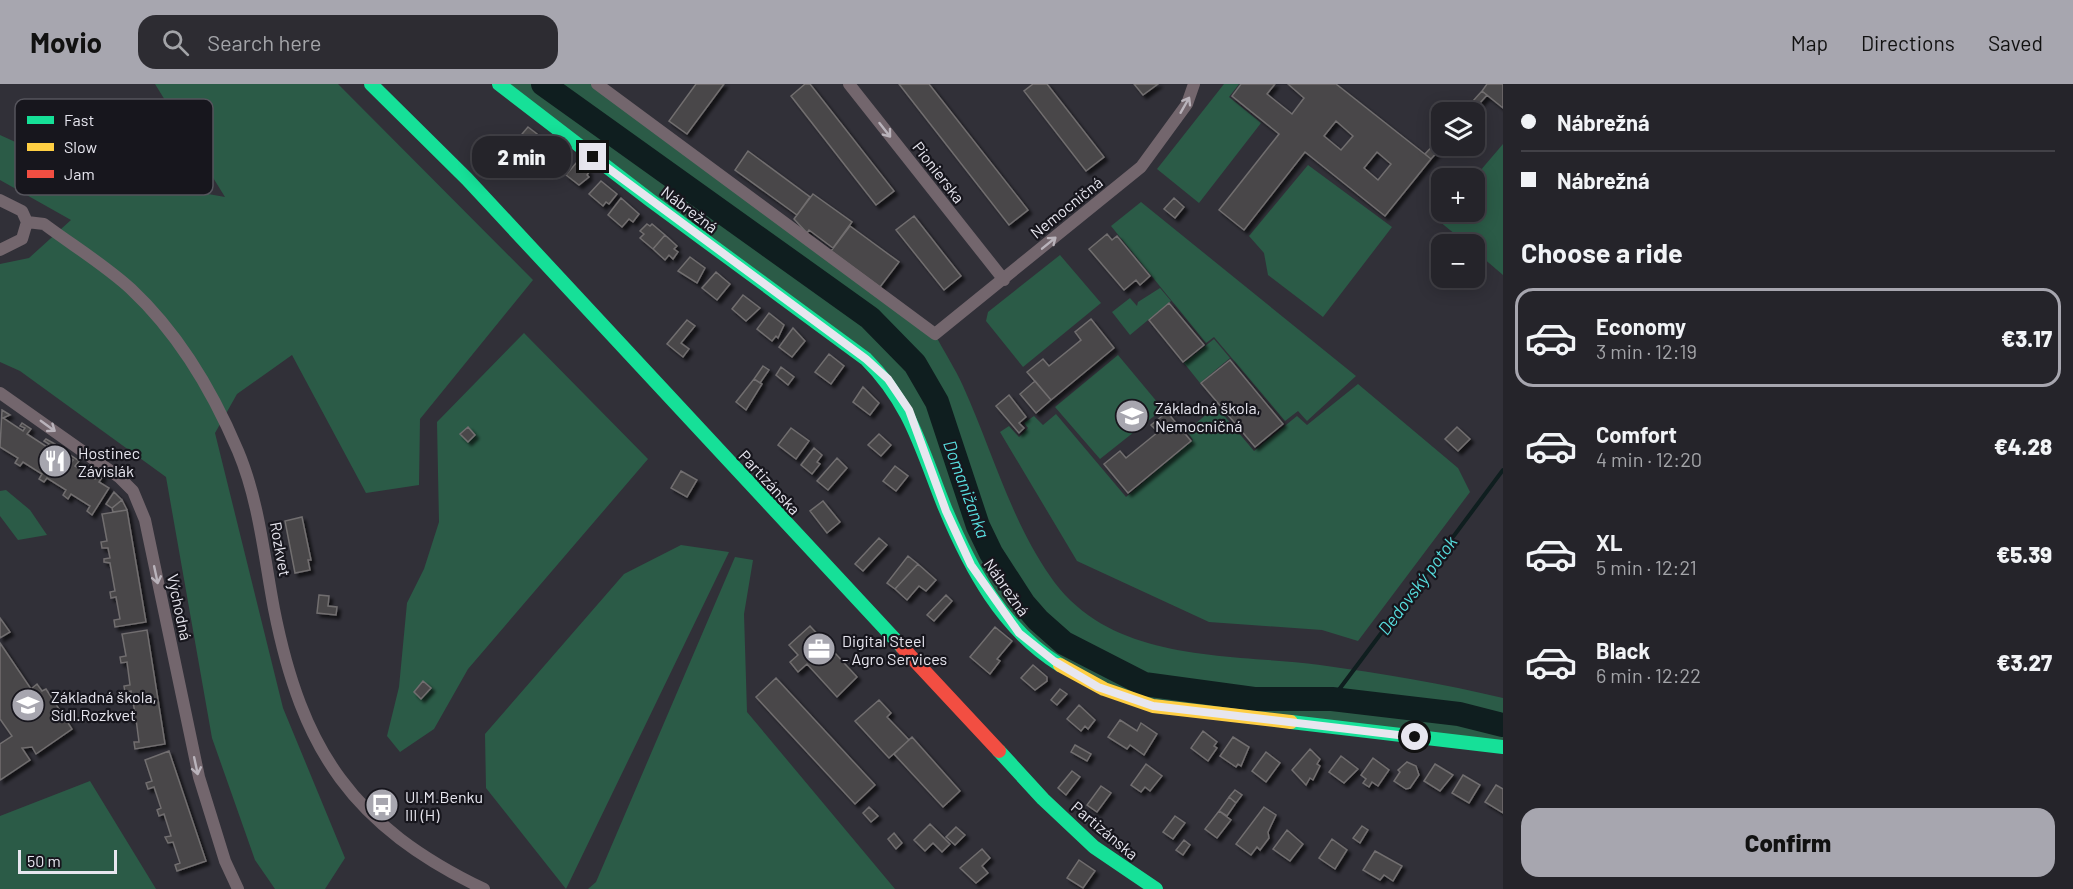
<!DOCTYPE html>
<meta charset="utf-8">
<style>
body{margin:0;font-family:Barlow,sans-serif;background:#2d2c32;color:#f1f3f6;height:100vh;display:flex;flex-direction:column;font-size:22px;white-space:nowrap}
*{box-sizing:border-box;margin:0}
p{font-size:20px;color:#a3a4a8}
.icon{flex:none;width:33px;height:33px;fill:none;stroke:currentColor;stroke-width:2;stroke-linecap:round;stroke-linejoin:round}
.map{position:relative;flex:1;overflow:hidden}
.panel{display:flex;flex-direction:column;background:#25242a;width:570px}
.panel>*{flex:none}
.banner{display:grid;align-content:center;height:132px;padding:0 18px;background:#25242a}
.controls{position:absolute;left:1431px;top:18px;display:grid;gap:12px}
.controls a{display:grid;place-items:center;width:54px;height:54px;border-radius:12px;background:#25242a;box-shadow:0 3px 15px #0003,0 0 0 2px #424147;font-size:30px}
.scale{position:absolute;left:18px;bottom:15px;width:99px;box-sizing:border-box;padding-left:6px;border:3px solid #e7e6ef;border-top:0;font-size:16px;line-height:21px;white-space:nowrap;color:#e7e6ef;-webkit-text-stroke:4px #17161d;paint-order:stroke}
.end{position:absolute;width:27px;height:27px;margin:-14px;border:8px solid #e7e6ef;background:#111;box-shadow:0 0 0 3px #111}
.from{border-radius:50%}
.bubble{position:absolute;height:42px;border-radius:18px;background:#25242a;box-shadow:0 3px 15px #0003,0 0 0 2px #424147;font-size:20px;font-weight:800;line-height:42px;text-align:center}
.banner b{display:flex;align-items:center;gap:21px;height:57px;font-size:22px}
.banner b+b{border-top:2px solid #424147}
.banner i{width:15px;height:15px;background:#f1f3f6}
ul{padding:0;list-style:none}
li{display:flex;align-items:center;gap:18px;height:99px;margin:0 12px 9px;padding:0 6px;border:3px solid transparent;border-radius:18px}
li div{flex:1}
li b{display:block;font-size:22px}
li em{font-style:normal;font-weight:800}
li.current{border-color:#a7a6af}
li>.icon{width:54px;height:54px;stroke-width:1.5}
h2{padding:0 18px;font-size:27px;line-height:72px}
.action{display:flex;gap:12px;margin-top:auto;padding:12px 18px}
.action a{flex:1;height:69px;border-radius:18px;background:#a7a6af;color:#111;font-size:24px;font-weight:800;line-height:69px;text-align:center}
header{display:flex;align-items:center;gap:36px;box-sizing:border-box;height:84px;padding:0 30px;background:#a7a6af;color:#111}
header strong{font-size:28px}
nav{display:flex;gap:33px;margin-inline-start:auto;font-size:21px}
.search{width:420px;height:54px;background:#2d2c32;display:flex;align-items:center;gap:15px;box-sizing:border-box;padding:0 21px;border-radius:18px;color:#a3a4a8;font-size:22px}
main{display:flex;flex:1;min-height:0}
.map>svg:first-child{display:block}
</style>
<header>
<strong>Movio</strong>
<div class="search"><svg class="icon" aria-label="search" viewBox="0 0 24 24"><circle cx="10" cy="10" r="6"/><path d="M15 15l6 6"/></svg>Search here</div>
<nav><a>Map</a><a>Directions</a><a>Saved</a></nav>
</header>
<main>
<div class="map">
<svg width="1503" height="805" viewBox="0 0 1503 805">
<defs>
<filter id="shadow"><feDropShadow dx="3.5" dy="3.5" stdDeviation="1.5" flood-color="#0009"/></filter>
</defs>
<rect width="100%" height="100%" fill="#313038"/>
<path fill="#2b5b47" d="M155,0H338L533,196L420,335L419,401L366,409L292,271L237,310L215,349L283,624L345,774L325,805H275L255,776L212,654L166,393L20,287L0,278V180L29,174L71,136L0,96V51L79,87L225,113Z
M499,0H597L935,250C944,268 955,284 963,302C992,366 1010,434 1050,492C1110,580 1227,569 1320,581C1379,589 1445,600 1503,614V663L1153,622L1098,603L1019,549L971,481L888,295Z
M1224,0H1239L1229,13L1261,39L1199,119L1157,85Z
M1503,60V191L1475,167L1474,160H1467L1439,137L1447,128H1474V94Z
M1308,81L1392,143L1323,233L1268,191L1264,169L1249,152Z
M1141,118L1356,292L1307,337L1298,327L1285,337L1214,253L1206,259L1111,142Z
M1060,171L1101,219L1023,283L986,237L988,228Z
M1160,204L1171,217L1130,251L1112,228L1130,214L1137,222L1138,218Z
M524,249L648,375L468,585L434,645L400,668L387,652L399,603L407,519L424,485L439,438L437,338Z
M1214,255L1230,274L1200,299L1184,279Z
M1118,271L1163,325L1100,375L1055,323Z
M1358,300L1458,384L1470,408L1358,557L1322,546L1209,538L1077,477L1000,348L1009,342L1019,353L1028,344L1024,339L1034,332L1043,341L1056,330L1126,413L1193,356L1187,347L1216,322L1254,367L1297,332L1307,341Z
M6,406L30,426L47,451L18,456L0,432V407Z
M681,461L729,468L566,805L486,704L485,650L624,490Z
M735,473L753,476L744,530L747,628L895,805H588L596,798Z
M90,697L156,805H0V732Z"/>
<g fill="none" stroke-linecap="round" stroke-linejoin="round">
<path stroke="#0f1e1f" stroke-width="4" d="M1332,615L1503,386"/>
<path stroke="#0f1e1f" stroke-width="24" d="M543,0L870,234L915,280L937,318L978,442L991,469L1024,520L1038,536L1064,559L1144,600L1254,615H1332L1459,630L1503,641"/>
</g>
<path fill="#494748" stroke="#716e6f" stroke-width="1.5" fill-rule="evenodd" filter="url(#shadow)" d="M696,0H724L687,50L669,37Z
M805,0H810L894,107L876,121L791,12Z
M899,0H929L1028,126L1009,141Z
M1033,0H1047L1104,73L1086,87L1024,7Z
M1134,0H1158L1143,11Z
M1241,0H1275L1267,10L1292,30L1304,14L1288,0H1336L1431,75L1385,132L1305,68L1244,146L1219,126L1279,50L1232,12ZM1336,37L1353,52L1341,66L1324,52ZM1377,68L1391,80L1378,96L1364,84Z
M1487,0H1503V24L1482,7Z
M1482,7L1487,11L1472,28H1463Z
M528,43L541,53L537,63L534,61L530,66L517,56Z
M1442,52L1443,62L1431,75L1425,70Z
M552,60L566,71L555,85L541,74L545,69L543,67Z
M748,67L810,113L797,131L735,86Z
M577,78L589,88L587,91L589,93L579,101L566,91Z
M601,97L617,110L609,120L606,118L603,122L589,110Z
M813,110L852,138L833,164L809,146L807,149L794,135Z
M621,114L639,130L633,138L629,135L622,143L608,131Z
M1174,114L1184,123L1175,134L1164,125Z
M914,132L961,192L944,206L896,146Z
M647,140L650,142L652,140L665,151L653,165L640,154L644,150L640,147Z
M850,142L899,178L880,203L831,167Z
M1107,150L1112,156L1117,152L1150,192L1140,201L1136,196L1124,206L1089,165Z
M665,151L677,162L674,165L678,168L673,175L669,171L665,176L653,165Z
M690,173L705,184L697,199L678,187Z
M716,188L730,200L717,216L702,204Z
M743,211L760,224L746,237L732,225Z
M1169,219L1204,261L1183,278L1149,236Z
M769,229L784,241L778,254L776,252L772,257L757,245Z
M1091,235L1114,264L1051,316L1027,288L1043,275L1049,282L1081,256L1075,248Z
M687,236L695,242L681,259L689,265L683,273L667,260Z
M793,244L805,257L792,273L779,263Z
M829,270L844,282L831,300L815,288Z
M1230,276L1283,340L1255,363L1201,299Z
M763,282L769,286L760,299L754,295Z
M781,283L794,293L788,301L776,291Z
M754,295L762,300L746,326L736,318Z
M1035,297L1051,316L1036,329L1020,310Z
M863,303L879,319L870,331L853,318Z
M1009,311L1026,333L1019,339L1024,344L1019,349L996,322Z
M2,326L10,331L3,334L23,347L25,344L20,342L22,339L31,345L27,350L47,363L49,360L44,357L46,355L55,360L51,366L71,379L73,376L69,374L70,371L79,377L75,382L95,395L97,392L93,389L94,387L103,392L99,398L109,404L92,431L87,427L90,422L71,410L68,415L63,411L66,406L47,394L44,398L39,395L42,390L23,378L20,382L15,379L18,374L0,363Z
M1167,328L1191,357L1128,409L1104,380L1120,367L1126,374L1158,348L1151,341Z
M468,343L475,351L468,358L460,350Z
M1457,343L1470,355L1458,367L1445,355Z
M791,344L809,357L796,375L778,361Z
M879,350L891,361L881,372L868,361Z
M814,364L822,371L817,378L820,380L812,390L801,381Z
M837,374L847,384L828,406L817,397Z
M895,382L908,392L896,407L883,397Z
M681,387L697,396L687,413L671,404Z
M114,408L122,416L112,424L106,420Z
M122,416L127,426L113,428L112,424Z
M823,417L840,438L827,449L810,427Z
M127,426L146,538L115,543L114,536L120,535L116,513L111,514L110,508L115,507L110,479L104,478V475L110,474L108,464H102L101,458L107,457L102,430Z
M302,433L311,476H308L310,486L295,489L285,437Z
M879,454L887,461L863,487L855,480Z
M908,472L918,480L895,505L887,499Z
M918,480L936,496L926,507L919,502L907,516L895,505Z
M319,511L329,512L328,522L337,523L336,531L317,529Z
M946,511L952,517L934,537L927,531Z
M0,534L10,548L0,554Z
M810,542L857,593L837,613L807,580L798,588L790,578L798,571L789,561Z
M995,543L1012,557L997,575L1000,577L990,590L970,573Z
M147,546L165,660L135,665L134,658H139L136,635L130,636L129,630L135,629L131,607L125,608L124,602L130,601L127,578L121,579L120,573L126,572L122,550Z
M0,559L31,605L37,600L42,607L46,605L72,645L36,670L32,663L22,664L30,676L0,696V660L12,652L0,635Z
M1033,581L1047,593V597L1035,606L1021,594Z
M776,594L875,701L855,720L756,613Z
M423,597L431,604L421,615L414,608Z
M1060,605L1067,610L1057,621L1051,616Z
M879,616L891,629L887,633L909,656L889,674L855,637Z
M1079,621L1095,636L1088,645L1085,642L1081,647L1067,635Z
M1120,636L1137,647L1141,639L1157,650L1144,671L1130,661L1127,665L1108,653Z
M1203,647L1217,658L1214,662L1217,664L1208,677L1191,664Z
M912,653L960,707L943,723L894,670Z
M1233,653L1249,663L1241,682L1238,680L1236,683L1220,672Z
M1075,661L1091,670L1087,677L1071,668Z
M1310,665L1320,675L1317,680L1320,682L1313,696L1310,694L1306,701L1292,686Z
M169,667L206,777L177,787L175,781L180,779L173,758L168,759L165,753L171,752L164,730L159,732L157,726L161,724L154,703L148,705L146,699L152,697L145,676Z
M1266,668L1280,679L1266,698L1252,687Z
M1341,672L1358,685L1344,699L1329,688Z
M1373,674L1389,686L1378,702L1372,698L1369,703L1363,699L1366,695L1361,691Z
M1407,678L1416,682L1419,691L1410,704L1406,705L1394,697L1400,688L1398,686Z
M1146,680L1162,692L1150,707L1145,703L1141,708L1131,701Z
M1435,680L1453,691L1440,707L1424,697Z
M1072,687L1080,693L1066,711L1058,704Z
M1463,691L1480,701L1469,719L1452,709Z
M1496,701L1503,705V729L1485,718Z
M1101,702L1111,709L1097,728L1087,721Z
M1235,706L1242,711L1236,719L1229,713Z
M1229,713L1236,719L1227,732L1219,727Z
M869,723L878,732L871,738L863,729Z
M1264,723L1276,731L1268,748L1269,754L1260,766L1257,763L1251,771L1236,760Z
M1219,727L1231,736L1217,754L1205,745Z
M1175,732L1185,739L1173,755L1163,748Z
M930,740L950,760L942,768L933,759L925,767L914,756Z
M1362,742L1368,746L1360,759L1353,754Z
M956,743L965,751L955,761L946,753Z
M1287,746L1303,760L1290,777L1273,765Z
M894,749L902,759L896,765L888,755Z
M1332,755L1347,766L1335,785L1319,774Z
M1184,756L1190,761L1183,771L1176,766Z
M982,765L990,774L982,782L988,789L976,799L960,784Z
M1375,767L1402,782L1393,797L1384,791L1380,796L1363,786Z
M1079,776L1095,787L1083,804L1067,794Z"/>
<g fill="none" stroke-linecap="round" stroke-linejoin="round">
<path stroke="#73666d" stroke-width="12" d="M597,0L935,250L1141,83L1187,20L1194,0
M849,0L1004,196
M0,116L22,127L27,138L22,155L0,166
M27,138L44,140C72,161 105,181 131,205C178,249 213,308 238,367C259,417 264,472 274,525C302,667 353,742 484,805
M0,309L119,393L133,407L145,436L199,693L225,777L238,805"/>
<path stroke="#16e098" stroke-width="14" d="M371,0L467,95L902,563
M499,0L650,116L866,275C911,320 922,367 945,424C970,484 1003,546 1060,581
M1291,638L1503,663
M999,667L1043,715L1094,763L1156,805"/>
<path stroke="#ffcf43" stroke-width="14" d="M1060,581L1104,605L1153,622L1291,638"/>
<path stroke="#f24e42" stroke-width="14" d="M902,563L999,667"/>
</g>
<defs><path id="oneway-shaft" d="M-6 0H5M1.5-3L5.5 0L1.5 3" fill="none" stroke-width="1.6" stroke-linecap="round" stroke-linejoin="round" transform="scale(1.5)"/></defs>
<g stroke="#b9b3bb">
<use href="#oneway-shaft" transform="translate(1185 21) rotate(-60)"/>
<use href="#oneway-shaft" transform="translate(885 46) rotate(52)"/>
<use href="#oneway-shaft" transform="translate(1049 159) rotate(-39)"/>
<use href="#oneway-shaft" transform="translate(48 342) rotate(36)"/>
<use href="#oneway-shaft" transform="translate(156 491) rotate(78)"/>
<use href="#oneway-shaft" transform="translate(196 682) rotate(78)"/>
</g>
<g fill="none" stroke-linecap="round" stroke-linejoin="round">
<path stroke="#e7e6ef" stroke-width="8" d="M593,73L866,275L888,295L909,326L946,427L971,481L1019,549L1054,577L1098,603L1153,622L1415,653"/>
</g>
<defs>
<g id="school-disc" transform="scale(1.725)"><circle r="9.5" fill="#a7a6af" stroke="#17161d"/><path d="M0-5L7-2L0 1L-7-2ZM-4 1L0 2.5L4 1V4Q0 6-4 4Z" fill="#fff"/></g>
<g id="restaurant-disc" transform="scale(1.725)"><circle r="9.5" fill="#a7a6af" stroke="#17161d"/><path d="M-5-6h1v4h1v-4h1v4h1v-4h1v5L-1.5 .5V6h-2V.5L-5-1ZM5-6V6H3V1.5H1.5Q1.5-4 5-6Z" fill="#fff"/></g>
<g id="office-disc" transform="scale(1.725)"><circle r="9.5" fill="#a7a6af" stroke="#17161d"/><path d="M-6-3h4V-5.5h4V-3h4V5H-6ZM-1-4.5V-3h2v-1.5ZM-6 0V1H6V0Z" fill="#fff"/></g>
<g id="bus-disc" transform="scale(1.725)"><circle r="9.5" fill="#a7a6af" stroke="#17161d"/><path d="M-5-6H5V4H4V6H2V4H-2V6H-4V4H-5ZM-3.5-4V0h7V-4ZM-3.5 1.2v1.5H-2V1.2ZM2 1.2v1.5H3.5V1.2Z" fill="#fff"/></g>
</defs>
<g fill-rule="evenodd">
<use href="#school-disc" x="1132" y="332"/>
<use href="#restaurant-disc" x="55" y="377"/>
<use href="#office-disc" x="819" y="565"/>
<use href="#school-disc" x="28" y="621"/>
<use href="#bus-disc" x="382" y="721"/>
</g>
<g text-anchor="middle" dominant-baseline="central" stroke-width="4.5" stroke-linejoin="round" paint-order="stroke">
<g font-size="16" fill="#e7e6ef" stroke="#17161d">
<text transform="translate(939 88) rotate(52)">Pionierska</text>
<text transform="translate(1066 123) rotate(-39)">Nemocničná</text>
<text transform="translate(690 125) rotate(37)">Nábrežná</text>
<text transform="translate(770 398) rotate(47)">Partizánska</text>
<text transform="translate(281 465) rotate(80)">Rozkvet</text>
<text transform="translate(1007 503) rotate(55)">Nábrežná</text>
<text transform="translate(180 523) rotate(78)">Východná</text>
<text transform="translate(1105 746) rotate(40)">Partizánska</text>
</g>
<g font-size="16" fill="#e7e6ef" stroke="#17161d" text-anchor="start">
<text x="1155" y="323">Základná škola,<tspan x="1155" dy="18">Nemocničná</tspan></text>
<text x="78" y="368">Hostinec<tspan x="78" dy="18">Závislák</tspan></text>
<text x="842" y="556">Digital Steel<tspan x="842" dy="18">- Agro Services</tspan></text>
<text x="51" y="612">Základná škola,<tspan x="51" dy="18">Sídl.Rozkvet</tspan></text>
<text x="405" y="712">Ul.M.Benku<tspan x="405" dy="18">III (H)</tspan></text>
</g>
<g font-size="18" font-style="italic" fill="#57dcdd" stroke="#17161d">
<text transform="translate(967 405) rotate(70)">Domanižanka</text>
<text transform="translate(1417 501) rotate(-53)">Dedovský potok</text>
</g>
</g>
<rect x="15" y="15" width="198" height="96" rx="9" fill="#17161d" stroke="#55545c" stroke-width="1.5"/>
<rect x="27" y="32" width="27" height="8" fill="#16e098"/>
<rect x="27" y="59" width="27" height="8" fill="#ffcf43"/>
<rect x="27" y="86" width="27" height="8" fill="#f24e42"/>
<g font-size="16" fill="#e7e6ef">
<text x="64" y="42">Fast</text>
<text x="64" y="69">Slow</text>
<text x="64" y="96">Jam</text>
</g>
</svg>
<div class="controls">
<a><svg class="icon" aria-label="layers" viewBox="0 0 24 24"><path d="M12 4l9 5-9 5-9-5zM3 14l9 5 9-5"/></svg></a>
<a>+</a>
<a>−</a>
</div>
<div class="scale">50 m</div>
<i class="end from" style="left:1415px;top:653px"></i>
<i class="end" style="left:593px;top:73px"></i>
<div class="bubble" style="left:472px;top:52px;width:99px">2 min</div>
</div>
<section class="panel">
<div class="banner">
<b><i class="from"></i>Nábrežná</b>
<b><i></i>Nábrežná</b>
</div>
<h2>Choose a ride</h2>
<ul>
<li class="current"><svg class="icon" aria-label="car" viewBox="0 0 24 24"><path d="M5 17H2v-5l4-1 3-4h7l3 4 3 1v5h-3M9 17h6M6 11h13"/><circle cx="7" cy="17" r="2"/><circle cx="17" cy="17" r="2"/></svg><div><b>Economy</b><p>3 min · 12:19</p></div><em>€3.17</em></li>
<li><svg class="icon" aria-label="car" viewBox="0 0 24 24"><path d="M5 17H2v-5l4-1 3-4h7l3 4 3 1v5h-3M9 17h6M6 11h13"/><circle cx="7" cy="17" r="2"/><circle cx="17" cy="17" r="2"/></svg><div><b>Comfort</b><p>4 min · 12:20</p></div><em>€4.28</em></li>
<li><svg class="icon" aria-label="car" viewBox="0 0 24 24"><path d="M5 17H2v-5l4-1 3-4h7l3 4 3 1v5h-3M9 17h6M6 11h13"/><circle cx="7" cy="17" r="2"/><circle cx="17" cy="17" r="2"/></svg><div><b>XL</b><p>5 min · 12:21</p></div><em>€5.39</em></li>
<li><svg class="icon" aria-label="car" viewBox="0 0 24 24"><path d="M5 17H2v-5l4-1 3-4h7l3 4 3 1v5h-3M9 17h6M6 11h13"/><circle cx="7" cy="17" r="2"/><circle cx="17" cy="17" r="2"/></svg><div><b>Black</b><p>6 min · 12:22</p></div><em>€3.27</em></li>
</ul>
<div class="action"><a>Confirm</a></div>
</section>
</main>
